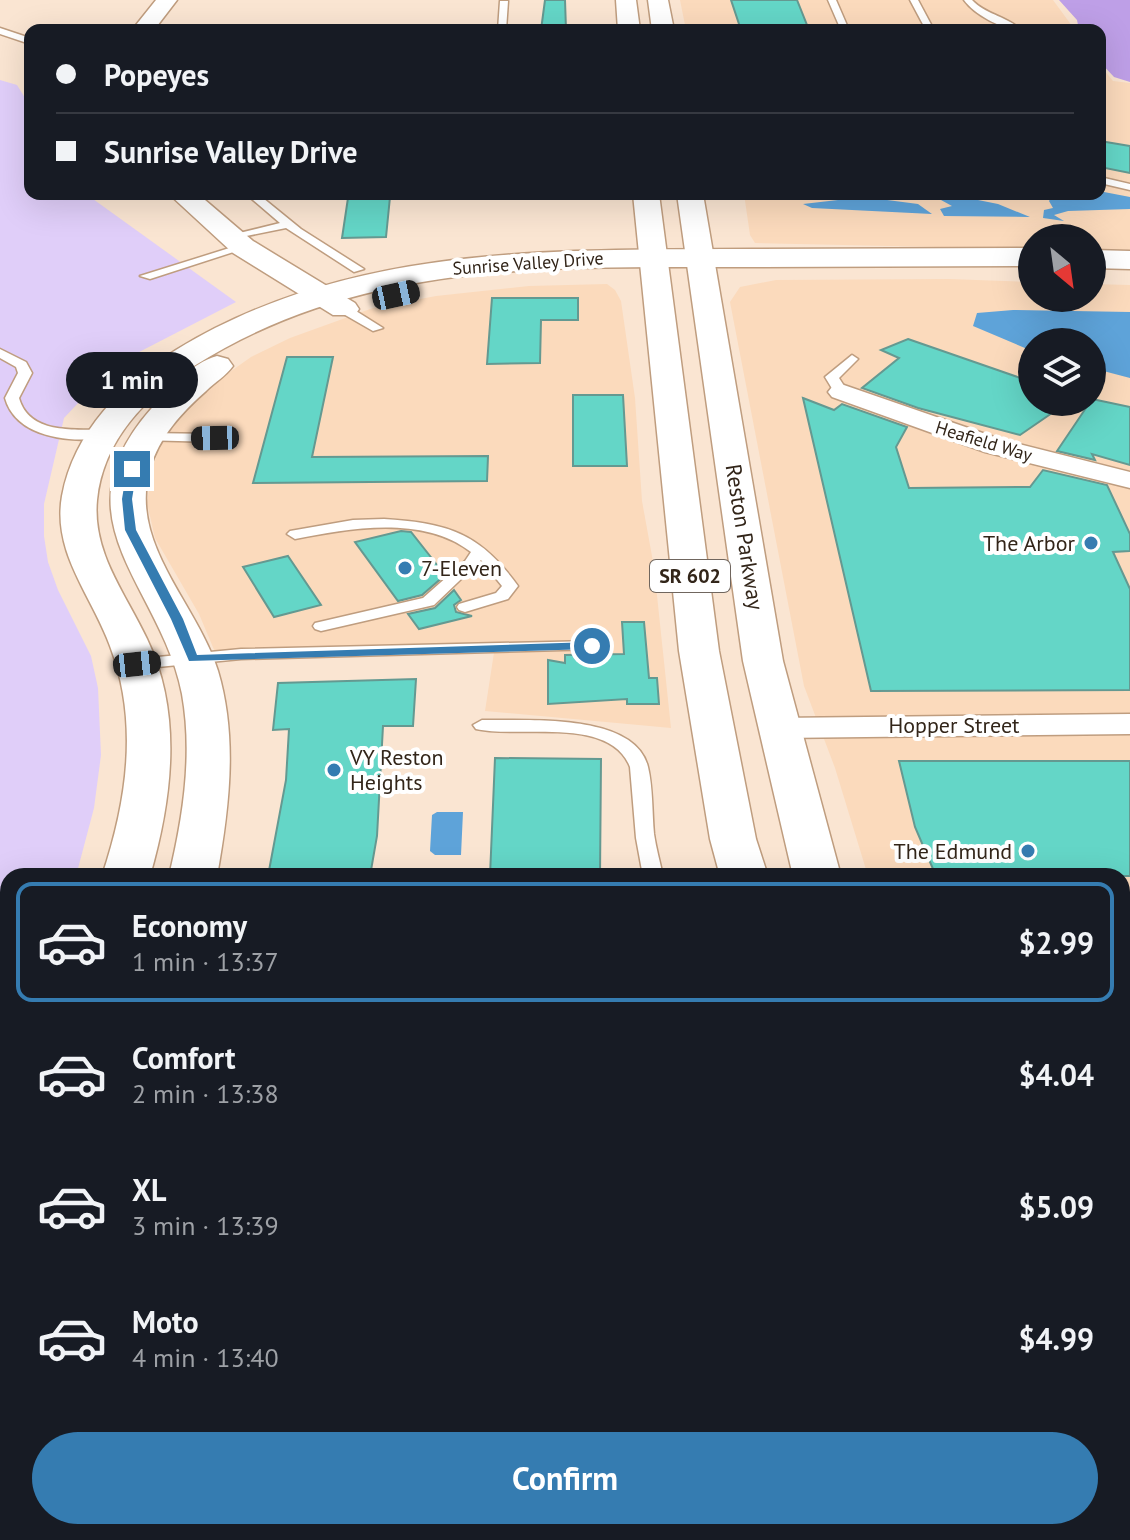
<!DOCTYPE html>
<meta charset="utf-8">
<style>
body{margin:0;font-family:"PT Sans",sans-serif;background:#20242c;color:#f1f3f6;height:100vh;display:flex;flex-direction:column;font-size:30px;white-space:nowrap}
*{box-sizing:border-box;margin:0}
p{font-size:26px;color:#9ea1a6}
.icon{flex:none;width:44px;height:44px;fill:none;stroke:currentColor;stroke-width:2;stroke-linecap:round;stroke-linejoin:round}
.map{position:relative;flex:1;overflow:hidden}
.details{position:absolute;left:0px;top:868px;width:1130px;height:672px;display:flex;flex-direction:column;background:#171b24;border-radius:24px 24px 0 0;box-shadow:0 8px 32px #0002}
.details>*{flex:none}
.hud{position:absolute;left:24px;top:24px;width:1082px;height:176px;border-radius:16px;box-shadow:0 8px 32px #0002;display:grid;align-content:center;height:176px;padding:0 32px;background:#171b24}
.needle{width:52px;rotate:151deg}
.buttons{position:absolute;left:1018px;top:224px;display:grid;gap:16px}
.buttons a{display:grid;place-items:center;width:88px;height:88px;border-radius:50%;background:#171b24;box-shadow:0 8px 32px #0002;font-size:40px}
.end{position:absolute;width:36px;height:36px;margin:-18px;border:10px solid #357cb1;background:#fff;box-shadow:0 0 0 4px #fff}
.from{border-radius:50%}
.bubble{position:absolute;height:56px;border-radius:28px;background:#171b24;box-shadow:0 8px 32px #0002;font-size:26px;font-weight:700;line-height:56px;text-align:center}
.car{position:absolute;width:24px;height:48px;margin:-24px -12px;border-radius:10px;box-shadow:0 0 6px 2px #0007;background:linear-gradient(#222 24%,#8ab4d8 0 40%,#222 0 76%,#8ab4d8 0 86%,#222 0)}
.hud b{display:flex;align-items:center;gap:28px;height:76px;font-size:30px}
.hud b+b{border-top:2px solid #363941}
.hud i{width:20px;height:20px;background:#f1f3f6}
ul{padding:14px 0 0;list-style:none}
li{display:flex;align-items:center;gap:24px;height:120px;margin:0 16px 12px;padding:0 16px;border:4px solid transparent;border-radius:16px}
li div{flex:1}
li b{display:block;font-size:30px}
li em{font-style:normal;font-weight:700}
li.on{border-color:#357cb1}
li>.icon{width:72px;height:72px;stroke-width:1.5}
.button{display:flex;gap:16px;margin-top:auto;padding:16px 32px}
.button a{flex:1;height:92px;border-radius:48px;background:#357cb1;color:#fff;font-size:32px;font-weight:700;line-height:92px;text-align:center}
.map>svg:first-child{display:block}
</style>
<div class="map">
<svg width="1130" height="1540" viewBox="0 0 1130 1540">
<rect width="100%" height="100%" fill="#fae5d2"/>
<path fill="#fbdabc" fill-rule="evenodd" d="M680,0H1053L1075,30H686Z
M1100,65L1113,81L1130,83V252L1092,250V238H1032V249L755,243L750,235L744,194H1100Z
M949,279L1032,282V298H1092V284L1130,285V1253L1122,1238V876H868L835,768L804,686L730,302L740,287L776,280ZM1032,342H1092V402H1032Z
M607,284L615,290L621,301L635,398L642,501L654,567L671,728L485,711L495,646L259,648L215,652L199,614L155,538L147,503L152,469L160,446L186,409L210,386L251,357L290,338L373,308L436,296L529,286Z
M0,1496H8V1532H879L883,1540H0Z"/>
<path fill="#e0cef9" d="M0,80L17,85L30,106V194H86L236,302L114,365L64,418L44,504V536L48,562L58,590L91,656L98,688L101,755L94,808L76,876H8V1024L0,1038Z"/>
<path fill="#be9fe7" d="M1059,0H1130V82L1114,77L1100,62V30H1079L1077,20Z
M1122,1234L1130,1246V1439L1122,1426Z
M772,1532H962L966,1540H773Z"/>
<path fill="#5ea3d9" d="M1104,192L1130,197V209L1068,211L1054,215L1064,221L1043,218L1044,210L1053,208L1049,201L1053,195L1086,196Z
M953,195L998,204L1030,217L944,216L940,209L952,206L941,200Z
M864,197L918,204L932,214L812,208L803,204Z
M1013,310L1130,312V378L1092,368V342H1032V351L973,326L977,313Z
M437,812H463L461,855H435L430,851L432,815Z"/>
<path fill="#64d6c7" stroke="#649991" stroke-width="2" d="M545,0H565L566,30H541Z
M731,0H797L809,30H741Z
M1100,141L1130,146V173L1100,167Z
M390,197L386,237L342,238L348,198Z
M492,298H578V320H541L540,363L487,364Z
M908,339L1032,382V402H1068L1020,435L918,408L862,388L899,358L881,350Z
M287,357H333L312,457L488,456L487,481L253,483Z
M573,395H623L627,466H573Z
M803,398L834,410L842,404L907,427L896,447L909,488L1030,487L1043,470L1107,485L1130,534V551L1113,552L1130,589V690L871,691Z
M1092,399L1130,407V465L1092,454L1095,460L1057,451Z
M401,531L411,532L445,575L422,595L398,601L355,542Z
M288,556L321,605L274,617L243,567Z
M454,590L461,600L454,605L456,612L472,616L419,629L408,614L435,608Z
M622,622H644L649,678H657L659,704H627V699L548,704V660L565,663V655L624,654Z
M416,679L413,726H383L377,836L370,876H268L286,780L289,729L273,730L278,683Z
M495,758L601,759L600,876H490Z
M899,761H1130V876H936L915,827Z"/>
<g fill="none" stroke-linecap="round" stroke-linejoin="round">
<g stroke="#bf9d7f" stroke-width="3">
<path id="service" d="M828,0H836L849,30H841Z
M910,0H918L934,30H926Z
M964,0H972C986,15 1007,16 1021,30C1003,30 975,15 964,0Z
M500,1H508L506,30H498Z
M0,28L30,38V44L0,34Z
M1100,177L1130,184V190L1100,183Z
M246,194H258L301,229L364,269L354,272L286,228L227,240V236L280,223Z
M239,245L249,247L150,279L140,276Z
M340,306H348L383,328L373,331L340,312Z
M0,349L26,362L32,373L19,398C29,434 72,429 103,430L110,434L108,437C72,444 16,438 5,398L18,373L16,367L0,358Z
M852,355L858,359L839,378L848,392L846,395H836L825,377Z
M146,433L215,434L222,438L215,442L141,440L139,437Z
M384,519C448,523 480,533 518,586L508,599L465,612L459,610L457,607L459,604L496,593L502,586L481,560L434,605L321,631L315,629L313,626L315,623L423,598L465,561L471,552C423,515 350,528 295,539L287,534L290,531L353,520Z
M592,641L598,643L600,646L598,649L241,659L137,669L129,664L137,659L241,649Z
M482,720C525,721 635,712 648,767C653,788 652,812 654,834C656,848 660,862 663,876H643L636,838L630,767C610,715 518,739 476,729L473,725Z
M1122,1143H1130V1161H1122Z
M0,1509L8,1512V1532H58L62,1540H16L14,1536L8,1538L0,1535Z
M215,1532H243L241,1540H213Z
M697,1532H725V1540H697Z"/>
</g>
<g stroke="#bf9d7f" stroke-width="3">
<path id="minor" d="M841,384L1003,440L1130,472V488L985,452L832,397L828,392L832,387Z
M1130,714V734L779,738L767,735L762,728L767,721L779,718Z"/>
</g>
<g stroke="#bf9d7f" stroke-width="3">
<path id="tertiary" d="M156,0H177L154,30H132Z
M169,194H198L253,241L355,303L359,309L355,315H333L233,253Z"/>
</g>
<g stroke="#bf9d7f" stroke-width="3">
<path id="secondary" d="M1032,248V266C932,266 832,267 732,267C541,267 361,261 194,366C145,397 103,441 97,500C92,553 126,594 147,639C183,714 172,799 150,876H102C127,801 139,722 110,646C92,596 52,553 62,496C74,431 123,383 176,350C350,243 556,250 753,249C846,249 939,248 1032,248Z
M1092,250L1130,251V269L1092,268Z
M217,356L228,359L233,366C226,376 215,382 206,391C182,412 159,437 150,469C128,544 197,603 218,671C238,738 229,809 217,876H169C183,817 193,755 182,694C161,585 53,520 151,409C169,389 191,363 217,356Z
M8,1076V1125L0,1128V1078Z
M8,1183V1236L0,1239V1186Z"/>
</g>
<g stroke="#bf9d7f" stroke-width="3">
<path id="primary" d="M616,0H636L640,30H618Z
M648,0H668L674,30H652Z
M633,194H659L719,651L756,839L768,876H720L710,839L679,651Z
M677,194H703L783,661L841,876H793L743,661Z
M1122,1483L1130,1486V1540H1101L1097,1532H1122Z
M978,1532H1046L1050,1540H982Z"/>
</g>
<use href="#service" fill="#fff" fill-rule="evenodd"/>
<use href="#minor" fill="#fff" fill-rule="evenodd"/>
<use href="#tertiary" fill="#fff" fill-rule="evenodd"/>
<use href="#secondary" fill="#fff" fill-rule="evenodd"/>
<use href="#primary" fill="#fff" fill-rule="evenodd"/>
</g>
<path fill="#357cb1" d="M132,466L137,469L132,499L136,530L183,619L197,655L592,642L598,646L592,649L189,661L171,619L125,530L122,499L127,469Z"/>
<g fill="#357cb1" stroke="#fff" stroke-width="3">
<circle cx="1091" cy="543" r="8"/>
<circle cx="405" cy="568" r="8"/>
<circle cx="334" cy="770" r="8"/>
<circle cx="1028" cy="851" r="8"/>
</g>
<g text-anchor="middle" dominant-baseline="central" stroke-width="8" stroke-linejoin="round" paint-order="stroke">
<g font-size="18" fill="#322519" stroke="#fff">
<text transform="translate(528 263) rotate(-4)">Sunrise Valley Drive</text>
<text transform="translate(984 441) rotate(17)">Heafield Way</text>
</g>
<rect fill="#fff" stroke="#70665e" stroke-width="2" x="650" y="560" width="80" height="32" rx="6"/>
<g font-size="20" font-weight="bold" fill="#322519">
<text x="690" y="576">SR 602</text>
</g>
<g font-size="22" fill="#322519" stroke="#fff">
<text transform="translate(745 537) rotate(81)">Reston Parkway</text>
<text x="954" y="725">Hopper Street</text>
</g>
<g font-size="22" fill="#322519" stroke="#fff" text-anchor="end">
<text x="1075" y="543">The Arbor</text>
<text x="421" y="568" text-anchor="start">7-Eleven</text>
<text x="350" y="757" text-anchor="start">VY Reston<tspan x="350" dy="25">Heights</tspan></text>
<text x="1012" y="851">The Edmund</text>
</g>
</g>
</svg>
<div class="buttons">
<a><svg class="needle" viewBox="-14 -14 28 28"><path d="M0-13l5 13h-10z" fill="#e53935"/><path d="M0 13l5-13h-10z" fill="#9ea1a6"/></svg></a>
<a><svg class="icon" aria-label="layers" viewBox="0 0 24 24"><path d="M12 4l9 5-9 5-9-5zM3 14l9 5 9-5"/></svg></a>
</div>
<i class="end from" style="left:592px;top:646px"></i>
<i class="end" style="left:132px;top:469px"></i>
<div class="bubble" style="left:66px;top:352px;width:132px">1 min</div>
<i class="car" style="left:396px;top:295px;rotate:78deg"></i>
<i class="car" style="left:215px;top:438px;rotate:269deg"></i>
<i class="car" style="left:137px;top:664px;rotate:84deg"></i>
<div class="hud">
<b><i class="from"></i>Popeyes</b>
<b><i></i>Sunrise Valley Drive</b>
</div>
<section class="details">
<ul>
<li class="on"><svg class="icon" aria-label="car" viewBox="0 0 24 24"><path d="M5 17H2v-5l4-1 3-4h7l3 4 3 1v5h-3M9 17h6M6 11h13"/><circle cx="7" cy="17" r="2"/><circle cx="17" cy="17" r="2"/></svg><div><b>Economy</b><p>1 min · 13:37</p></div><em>$2.99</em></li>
<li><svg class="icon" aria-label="car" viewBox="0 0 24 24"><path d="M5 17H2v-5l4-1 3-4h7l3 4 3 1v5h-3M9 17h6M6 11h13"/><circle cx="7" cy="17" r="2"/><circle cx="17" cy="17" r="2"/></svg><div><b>Comfort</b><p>2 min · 13:38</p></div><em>$4.04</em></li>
<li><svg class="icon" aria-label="car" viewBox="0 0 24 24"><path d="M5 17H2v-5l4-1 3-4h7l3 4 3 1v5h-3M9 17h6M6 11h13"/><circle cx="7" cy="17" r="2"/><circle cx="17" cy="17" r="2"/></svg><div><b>XL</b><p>3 min · 13:39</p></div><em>$5.09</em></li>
<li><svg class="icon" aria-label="car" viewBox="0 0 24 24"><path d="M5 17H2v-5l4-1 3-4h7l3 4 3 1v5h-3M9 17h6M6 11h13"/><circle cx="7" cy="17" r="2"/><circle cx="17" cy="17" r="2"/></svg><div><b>Moto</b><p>4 min · 13:40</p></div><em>$4.99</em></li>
</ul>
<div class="button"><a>Confirm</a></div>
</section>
</div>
